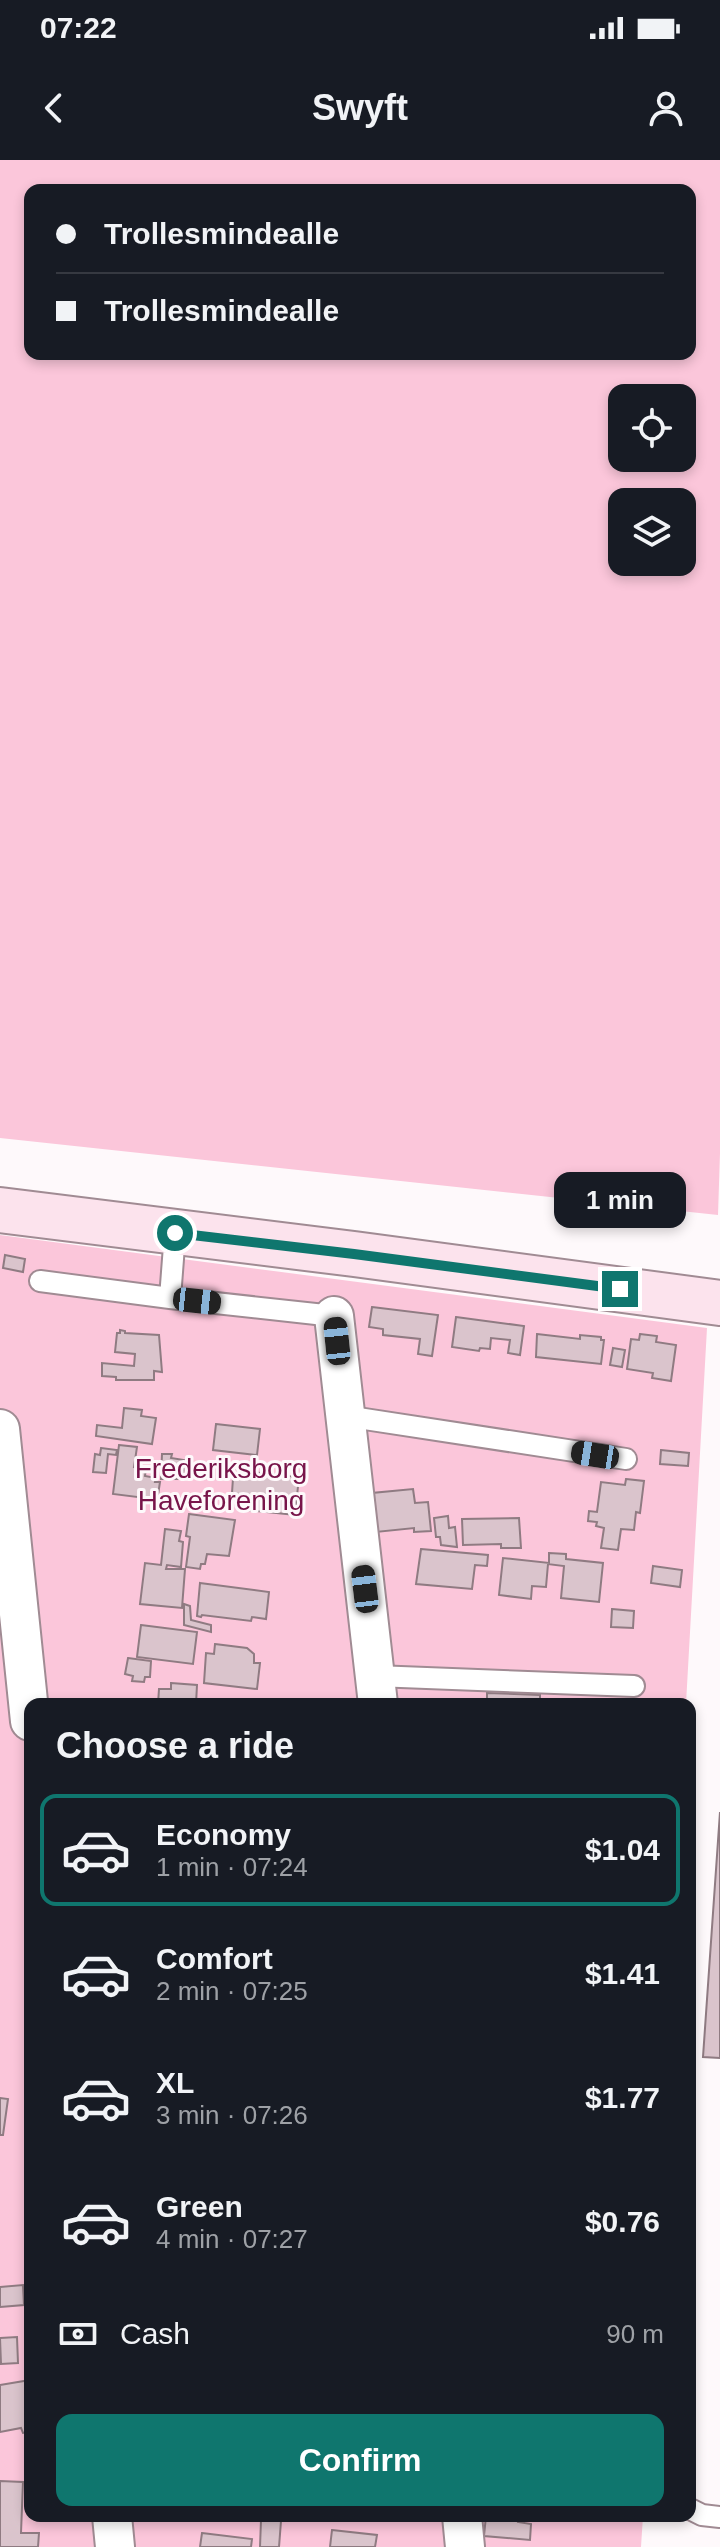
<!DOCTYPE html>
<meta charset="utf-8">
<style>
body{margin:0;font-family:Helvetica,sans-serif;background:#242831;color:#f1f3f6;height:100vh;display:flex;flex-direction:column;font-size:30px;white-space:nowrap}
*{box-sizing:border-box;margin:0}
p{font-size:26px;color:#9ea1a6}
.icon{flex:none;width:44px;height:44px;fill:none;stroke:currentColor;stroke-width:2;stroke-linecap:round;stroke-linejoin:round}
.map{position:relative;flex:1;overflow:hidden}
.panel{position:absolute;left:24px;top:1538px;width:672px;height:824px;display:flex;flex-direction:column;background:#171b24;border-radius:16px;box-shadow:0 4px 12px #0003}
.panel>*{flex:none}
.guide{position:absolute;left:24px;top:24px;width:672px;height:176px;border-radius:16px;box-shadow:0 4px 12px #0003;display:grid;align-content:center;height:176px;padding:0 32px;background:#171b24}
.controls{position:absolute;left:608px;top:224px;display:grid;gap:16px}
.controls a{display:grid;place-items:center;width:88px;height:88px;border-radius:16px;background:#171b24;box-shadow:0 4px 12px #0003;font-size:40px}
.end{position:absolute;width:36px;height:36px;margin:-18px;border:10px solid #0f766e;background:#fff;box-shadow:0 0 0 4px #fff}
.from{border-radius:50%}
.bubble{position:absolute;height:56px;border-radius:16px;background:#171b24;box-shadow:0 4px 12px #0003;font-size:26px;font-weight:800;line-height:56px;text-align:center}
.car{position:absolute;width:24px;height:48px;margin:-24px -12px;border-radius:10px;box-shadow:0 0 6px 2px #0007;background:linear-gradient(#222 24%,#8ab4d8 0 40%,#222 0 76%,#8ab4d8 0 86%,#222 0)}
.guide b{display:flex;align-items:center;gap:28px;height:76px;font-size:30px}
.guide b+b{border-top:2px solid #363941}
.guide i{width:20px;height:20px;background:#f1f3f6}
ul{padding:0;list-style:none}
li{display:flex;align-items:center;gap:24px;height:112px;margin:0 16px 12px;padding:0 16px;border:4px solid transparent;border-radius:16px}
li div{flex:1}
li b{display:block;font-size:30px}
li em{font-style:normal;font-weight:800}
li.on{border-color:#0f766e}
li>.icon{width:72px;height:72px;stroke-width:1.5}
h2{padding:0 32px;font-size:36px;line-height:96px}
.pay{display:flex;align-items:center;gap:20px;height:88px;padding:0 32px;font-size:30px}
.pay p{margin-inline-start:auto}
.cta{display:flex;gap:16px;margin-top:auto;padding:16px 32px}
.cta a{flex:1;height:92px;border-radius:16px;background:#0f766e;color:#fff;font-size:32px;font-weight:800;line-height:92px;text-align:center}
.status{display:flex;justify-content:space-between;align-items:center;height:56px;padding:0 40px;background:#171b24;direction:ltr}
.status svg{height:22px;fill:currentColor}
header{display:flex;justify-content:space-between;align-items:center;height:104px;padding:0 32px;background:#171b24;font-size:36px;font-weight:800}
.map>svg:first-child{display:block}
</style>
<div class="status"><b>07:22</b><svg viewBox="0 0 49 12"><path d="M0 12V9h3v3zM5 12V6h3v6zM10 12V3h3v9zM15 12V0h3v12zM26 1h20v11H26zM47 4h2v5h-2z"/></svg></div>
<header><svg class="icon" aria-label="back" viewBox="0 0 24 24"><path d="M15 5l-7 7 7 7"/></svg>Swyft<svg class="icon" aria-label="person" viewBox="0 0 24 24"><circle cx="12" cy="8" r="4"/><path d="M4 21q1-7 8-7t8 7"/></svg></header>
<div class="map">
<svg width="720" height="2387" viewBox="0 0 720 2387">
<rect width="100%" height="100%" fill="#fef9fb"/>
<path fill="#fbc6da" fill-rule="evenodd" d="M0,0H720V993L718,1055L0,978ZM30,30H690V194H30ZM622,238H682V298H622ZM622,342H682V402H622Z
M0,1075L707,1168L686,1544H30V2356H643L641,2387H0Z"/>
<path fill="#dac4cc" stroke="#8f7b82" stroke-width="2" d="M5,1095L25,1099L23,1112L3,1108Z
M372,1147L438,1155L432,1196L418,1194L420,1179L383,1175V1169L369,1167Z
M456,1157L524,1166L520,1195L508,1193L510,1180L491,1178L490,1189L480,1188L479,1191L452,1187Z
M120,1170L125,1171V1173L159,1175L162,1212L154,1211V1220H116V1217L102,1216V1203L134,1206L135,1194L115,1192L117,1173H120Z
M537,1174L580,1179V1175L601,1177V1180H604L601,1204L536,1197Z
M640,1174L657,1176L656,1182L676,1185L671,1221L652,1218L653,1213L627,1209L631,1179L639,1180Z
M613,1188L625,1190L622,1207L610,1205Z
M124,1248L142,1250L141,1256L156,1258L152,1284L96,1276L97,1265L122,1268Z
M216,1264L260,1269L257,1295L213,1290Z
M119,1285L137,1287L134,1307L146,1308L145,1316L156,1318L155,1322H160L158,1335L154,1334L153,1339L113,1334Z
M101,1288L117,1290L116,1295L108,1294L106,1313L93,1312L95,1294L100,1295Z
M661,1290L689,1293L688,1306L660,1304Z
M162,1294H172L171,1298L184,1300L183,1319H161Z
M242,1311L299,1317L295,1355L238,1349L240,1334L232,1333L233,1318L241,1319Z
M626,1319L644,1321L640,1353L636,1352L634,1370L621,1369L618,1390L601,1388L604,1368L596,1366L597,1362L588,1361L589,1351L597,1352L601,1322L625,1325Z
M413,1329L415,1343L428,1342L431,1371L414,1372V1368L376,1372L372,1333Z
M189,1354L235,1360L229,1396L207,1394L205,1404H201L200,1409L186,1407L190,1377L186,1376Z
M448,1356L449,1368L455,1367L457,1387L441,1385L440,1377H436L434,1358Z
M519,1358L521,1388H501V1384L463,1385L462,1359Z
M165,1369L181,1371L179,1381L183,1382L181,1407L167,1405L166,1409H185L182,1448L140,1444L145,1403L161,1405Z
M421,1389L488,1395L487,1406L475,1405L472,1429L416,1424Z
M549,1393L566,1394V1399L603,1403L599,1442L561,1438L564,1406L548,1404L546,1427L532,1426L531,1439L499,1435L503,1398L549,1403Z
M653,1406L682,1410L680,1427L651,1423Z
M200,1423L269,1432L266,1459L252,1457L251,1461L202,1455L201,1457L197,1456Z
M184,1444L190,1446L191,1460L211,1465V1472L184,1465Z
M612,1449L634,1451L633,1468L611,1467Z
M141,1465L197,1472L193,1504L137,1497Z
M215,1484L247,1488L254,1494V1503H260L257,1529L204,1523L206,1493L214,1494Z
M128,1498L151,1501L150,1517H145L144,1522L132,1521L133,1516L125,1514Z
M171,1523L197,1525L196,1544H158L159,1529H171Z
M487,1533L540,1535V1544H433V1540L487,1543Z
M720,1652V1898L703,1897Z
M0,1938L8,1939L3,1975H0Z
M23,2125L24,2145L0,2147V2127Z
M17,2177L18,2203L1,2204L0,2178Z
M30,2220V2272L23,2273L21,2268L0,2272V2225Z
M0,2321L23,2322L21,2373H39L38,2387H0Z
M486,2356H519L518,2362L531,2364L530,2380L484,2376Z
M261,2360L281,2361L279,2387H260Z
M332,2370L377,2375L375,2387H330Z
M202,2373L252,2379L251,2387H200Z"/>
<g fill="none" stroke-linecap="round" stroke-linejoin="round">
<g stroke="#a08b93" stroke-width="24">
<path id="lane" d="M40,1121L170,1138L334,1156
M170,1138L175,1073
M345,1256L626,1299
M375,1516L634,1526
M690,2349L702,2355L720,2357"/>
</g>
<g stroke="#a08b93" stroke-width="42">
<path id="street" d="M334,1156L378,1544
M0,1269L30,1561
M112,2356L115,2387
M462,2356L465,2387"/>
</g>
<g stroke="#a08b93" stroke-width="48">
<path id="secondary" d="M0,1050L354,1094L720,1143"/>
</g>
<use href="#lane" stroke="#fff" stroke-width="20"/>
<use href="#street" stroke="#fff" stroke-width="38"/>
<use href="#secondary" stroke="#fce3ed" stroke-width="44"/>
</g>
<g fill="none" stroke-linecap="round" stroke-linejoin="round">
<path stroke="#0f766e" stroke-width="10" d="M175,1073L354,1094L620,1129"/>
</g>
<g text-anchor="middle" dominant-baseline="central" stroke-width="6" stroke-linejoin="round" paint-order="stroke">
<g font-size="28" fill="#78144a" stroke="#fef9fb">
<text x="221" y="1308">Frederiksborg<tspan x="221" dy="32">Haveforening</tspan></text>
</g>
</g>
</svg>
<div class="controls">
<a><svg class="icon" aria-label="locate" viewBox="0 0 24 24"><circle cx="12" cy="12" r="6"/><path d="M12 2v4M12 18v4M2 12h4M18 12h4"/></svg></a>
<a><svg class="icon" aria-label="layers" viewBox="0 0 24 24"><path d="M12 4l9 5-9 5-9-5zM3 14l9 5 9-5"/></svg></a>
</div>
<i class="end from" style="left:175px;top:1073px"></i>
<i class="end" style="left:620px;top:1129px"></i>
<div class="bubble" style="left:554px;top:1012px;width:132px">1 min</div>
<i class="car" style="left:197px;top:1141px;rotate:96deg"></i>
<i class="car" style="left:337px;top:1181px;rotate:354deg"></i>
<i class="car" style="left:595px;top:1295px;rotate:279deg"></i>
<i class="car" style="left:365px;top:1429px;rotate:353deg"></i>
<div class="guide">
<b><i class="from"></i>Trollesmindealle</b>
<b><i></i>Trollesmindealle</b>
</div>
<section class="panel">
<h2>Choose a ride</h2>
<ul>
<li class="on"><svg class="icon" aria-label="car" viewBox="0 0 24 24"><path d="M5 17H2v-5l4-1 3-4h7l3 4 3 1v5h-3M9 17h6M6 11h13"/><circle cx="7" cy="17" r="2"/><circle cx="17" cy="17" r="2"/></svg><div><b>Economy</b><p>1 min · 07:24</p></div><em>$1.04</em></li>
<li><svg class="icon" aria-label="car" viewBox="0 0 24 24"><path d="M5 17H2v-5l4-1 3-4h7l3 4 3 1v5h-3M9 17h6M6 11h13"/><circle cx="7" cy="17" r="2"/><circle cx="17" cy="17" r="2"/></svg><div><b>Comfort</b><p>2 min · 07:25</p></div><em>$1.41</em></li>
<li><svg class="icon" aria-label="car" viewBox="0 0 24 24"><path d="M5 17H2v-5l4-1 3-4h7l3 4 3 1v5h-3M9 17h6M6 11h13"/><circle cx="7" cy="17" r="2"/><circle cx="17" cy="17" r="2"/></svg><div><b>XL</b><p>3 min · 07:26</p></div><em>$1.77</em></li>
<li><svg class="icon" aria-label="car" viewBox="0 0 24 24"><path d="M5 17H2v-5l4-1 3-4h7l3 4 3 1v5h-3M9 17h6M6 11h13"/><circle cx="7" cy="17" r="2"/><circle cx="17" cy="17" r="2"/></svg><div><b>Green</b><p>4 min · 07:27</p></div><em>$0.76</em></li>
</ul>
<div class="pay"><svg class="icon" aria-label="cash" viewBox="0 0 24 24"><path d="M3 7h18v10H3z"/><circle cx="12" cy="12" r="2"/></svg>Cash<p>90 m</p></div>
<div class="cta"><a>Confirm</a></div>
</section>
</div>
